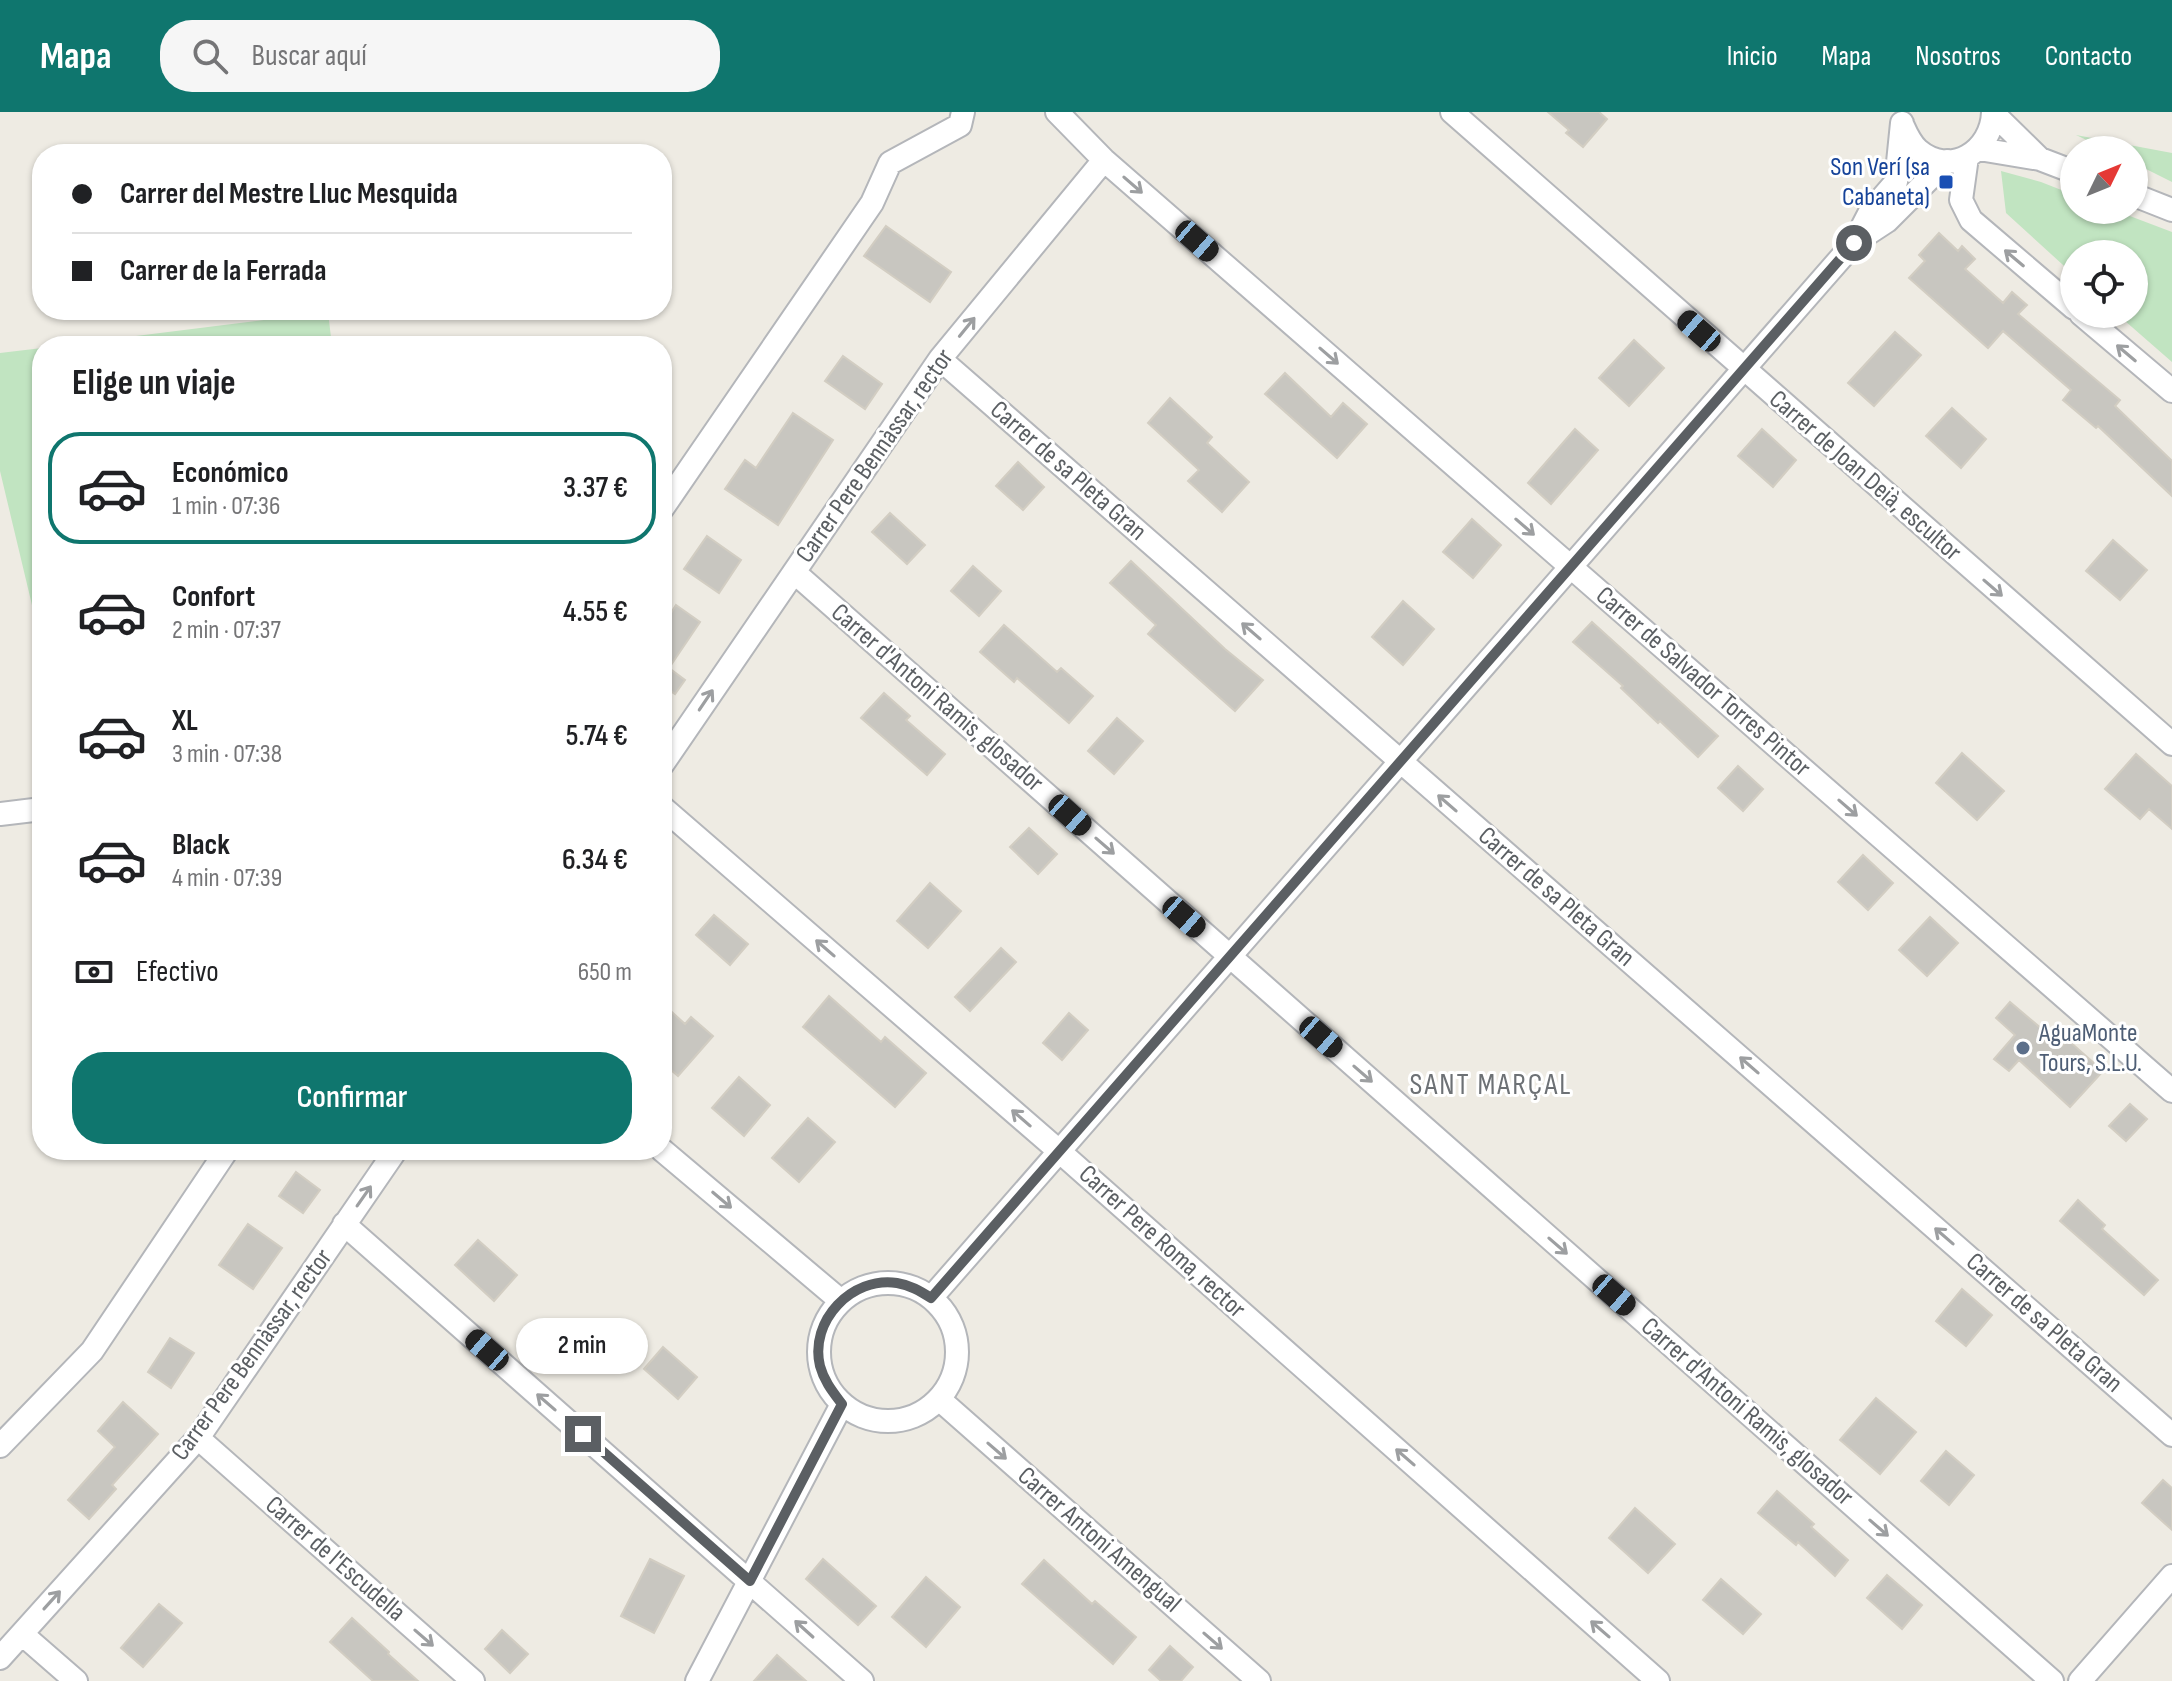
<!DOCTYPE html>
<html lang="es">
<meta charset="utf-8">
<style>
body{margin:0;font-family:"Sofia Sans Condensed",sans-serif;background:#f6f6f6;color:#202124;height:100vh;display:flex;flex-direction:column;font-size:30px;white-space:nowrap}
*{box-sizing:border-box;margin:0}
p{font-size:26px;color:#757577}
.icon{flex:none;width:44px;height:44px;fill:none;stroke:currentColor;stroke-width:2;stroke-linecap:round;stroke-linejoin:round}
.map{position:relative;flex:1;overflow:hidden}
.side{position:absolute;left:32px;top:224px;width:640px;height:824px;display:flex;flex-direction:column;background:#fff;border-radius:32px;box-shadow:0 2px 6px #0004}
.side>*{flex:none}
.hud{position:absolute;left:32px;top:32px;width:640px;height:176px;border-radius:32px;box-shadow:0 2px 6px #0004;display:grid;align-content:center;height:176px;padding:0 40px;background:#fff}
.needle{width:52px;rotate:47deg}
.controls{position:absolute;left:2060px;top:24px;display:grid;gap:16px}
.controls a{display:grid;place-items:center;width:88px;height:88px;border-radius:50%;background:#fff;box-shadow:0 2px 6px #0004;font-size:40px}
.end{position:absolute;width:36px;height:36px;margin:-18px;border:10px solid #5b5f63;background:#fff;box-shadow:0 0 0 4px #fff}
.from{border-radius:50%}
.bubble{position:absolute;height:56px;border-radius:28px;background:#fff;box-shadow:0 2px 6px #0004;font-size:26px;font-weight:600;line-height:56px;text-align:center}
.car{position:absolute;width:24px;height:48px;margin:-24px -12px;border-radius:10px;box-shadow:0 0 6px 2px #0007;background:linear-gradient(#222 24%,#8ab4d8 0 40%,#222 0 76%,#8ab4d8 0 86%,#222 0)}
.hud b{display:flex;align-items:center;gap:28px;height:76px;font-size:30px}
.hud b+b{border-top:2px solid #e0e0e0}
.hud i{width:20px;height:20px;background:#202124}
ul{padding:0;list-style:none}
li{display:flex;align-items:center;gap:24px;height:112px;margin:0 16px 12px;padding:0 24px;border:4px solid transparent;border-radius:32px}
li div{flex:1}
li b{display:block;font-size:30px}
li em{font-style:normal;font-weight:600}
li.selected{border-color:#0f766e}
li>.icon{width:72px;height:72px;stroke-width:1.5}
h2{padding:0 40px;font-size:36px;line-height:96px}
.pay{display:flex;align-items:center;gap:20px;height:88px;padding:0 40px;font-size:30px}
.pay p{margin-inline-start:auto}
.button{display:flex;gap:16px;margin-top:auto;padding:16px 40px}
.button a{flex:1;height:92px;border-radius:32px;background:#0f766e;color:#fff;font-size:32px;font-weight:600;line-height:92px;text-align:center}
header{display:flex;align-items:center;gap:48px;box-sizing:border-box;height:112px;padding:0 40px;background:#0f766e;color:#fff}
header strong{font-size:38px}
nav{display:flex;gap:44px;margin-inline-start:auto;font-size:28px}
.search{width:560px;height:72px;background:#f6f6f6;display:flex;align-items:center;gap:20px;box-sizing:border-box;padding:0 28px;border-radius:32px;color:#757577;font-size:30px}
.map>svg:first-child{display:block}
</style>
<header>
<strong>Mapa</strong>
<div class="search"><svg class="icon" aria-label="search" viewBox="0 0 24 24"><circle cx="10" cy="10" r="6"/><path d="M15 15l6 6"/></svg>Buscar aquí</div>
<nav><a>Inicio</a><a>Mapa</a><a>Nosotros</a><a>Contacto</a></nav>
</header>
<div class="map">
<svg width="2172" height="1569" viewBox="0 0 2172 1569">
<rect width="100%" height="100%" fill="#eeebe3"/>
<path fill="#c1e4c1" d="M2076,23L2172,41V70L2134,51V38H2107Z
M2001,59L2041,70L2074,83V98H2114L2172,120V250L2117,202H2134V142H2074V163L2006,101Z
M328,200L332,234H56Z
M42,236V535L0,359V241Z"/>
<path fill="#c8c6c0" stroke="#d2cdc2" stroke-width="2" d="M1548,0H1599L1607,7L1583,35L1566,21L1569,18Z
M886,114L951,160L930,190L864,144Z
M1939,121L1958,139L1962,134L1975,147L1965,157L2003,191L2012,180L2027,193L2018,202L2120,288L2115,294L2172,349V384L2098,314L2096,316L2063,288L2071,278L2003,219L1988,236L1909,166L1925,149L1919,143Z
M1895,220L1921,243L1874,294L1848,271Z
M1634,228L1664,256L1629,294L1599,266Z
M843,244L882,272L865,297L825,269Z
M1285,261L1331,305L1343,291L1367,312L1337,346L1265,282Z
M1170,286L1212,325L1207,331L1249,370L1222,400L1188,369L1199,358L1148,311Z
M1952,296L1986,327L1961,356L1926,324Z
M793,301L833,328L778,413L725,377L745,348L756,356Z
M1575,317L1598,338L1551,392L1528,371Z
M1762,317L1796,348L1773,375L1738,344Z
M1018,350L1044,375L1023,398L996,374Z
M890,401L925,433L907,452L872,420Z
M1472,407L1501,433L1473,466L1443,440Z
M707,424L741,448L719,481L684,457Z
M2113,428L2147,458L2120,488L2086,459Z
M1131,449L1225,537L1263,568L1235,599L1148,522L1156,513L1110,471Z
M973,454L1001,479L979,504L951,479Z
M1403,489L1434,517L1403,553L1372,525Z
M676,493L700,510L669,556L685,568L675,582L662,573V515Z
M1592,510L1718,624L1698,645L1660,609L1658,611L1621,576L1623,574L1573,530Z
M1004,513L1057,560L1061,556L1093,584L1069,611L1017,566L1014,570L980,540Z
M884,581L910,604L906,608L945,642L927,663L861,606Z
M1117,606L1143,629L1114,662L1088,639Z
M1962,641L2004,679L1977,708L1936,671Z
M2136,642L2172,674V717L2149,697L2140,707L2105,677Z
M1738,654L1763,677L1743,699L1718,676Z
M1029,716L1057,742L1038,762L1010,735Z
M1863,743L1893,771L1868,798L1838,770Z
M930,771L961,799L928,836L897,809Z
M714,803L748,832L730,853L696,823Z
M1930,805L1958,831L1927,864L1899,838Z
M1001,836L1016,850L970,899L955,885Z
M829,884L881,930L885,925L926,961L895,995L803,915Z
M2010,890L2062,934L2068,928L2103,959L2070,995L2019,948L2009,959L1994,947L2015,923L1996,906Z
M662,891L685,912L691,905L713,924L678,964L662,950Z
M1069,901L1088,918L1062,948L1043,931Z
M739,965L770,993L744,1024L712,996Z
M2130,992L2147,1007L2126,1029L2109,1014Z
M808,1006L835,1030L799,1070L772,1046Z
M296,1060L320,1078L303,1101L279,1084Z
M2078,1088L2105,1113L2102,1117L2158,1168L2144,1183L2060,1109Z
M248,1112L282,1136L253,1177L219,1153Z
M478,1128L517,1163L494,1189L455,1153Z
M1962,1177L1992,1203L1966,1234L1936,1209Z
M590,1208L621,1236L603,1255L573,1228Z
M170,1226L194,1241L171,1276L148,1260Z
M663,1235L697,1265L678,1287L644,1257Z
M1876,1286L1916,1320L1880,1362L1840,1328Z
M123,1290L158,1322L112,1373L116,1377L89,1407L68,1388L115,1335L98,1319Z
M1946,1339L1974,1363L1949,1393L1921,1369Z
M2163,1368L2172,1376V1418L2142,1391Z
M1777,1379L1814,1412L1811,1415L1848,1448L1835,1464L1798,1430L1796,1433L1758,1401Z
M1635,1396L1675,1432L1648,1461L1609,1426Z
M650,1447L684,1464L654,1521L621,1504Z
M823,1447L876,1494L858,1513L806,1467Z
M1044,1448L1092,1492L1095,1489L1136,1525L1113,1552L1022,1472Z
M1887,1463L1922,1493L1902,1517L1867,1486Z
M926,1465L960,1495L926,1535L892,1505Z
M1721,1467L1761,1502L1743,1522L1703,1488Z
M159,1492L182,1511L143,1555L121,1536Z
M352,1506L389,1540L388,1542L418,1569H373L330,1530Z
M502,1518L528,1542L510,1561L485,1537Z
M1170,1534L1193,1555L1181,1569H1161L1149,1558Z
M777,1543L806,1569H754Z"/>
<g fill="none" stroke-linecap="round" stroke-linejoin="round">
<g stroke="#b4b6ba" stroke-width="26">
<path id="minor" d="M1057,0L1104,48L2172,979
M1452,0L2172,632
M1994,2L2040,47
M1902,12C1906,21 1910,31 1918,38C1951,66 1992,39 1993,0
M1979,37L2040,47L2074,60
M1967,45L1961,88L1971,108L2074,196
M2134,83L2172,98
M1855,130L1887,109L1947,49
M2081,202L2172,279
M940,247L2172,1323
M662,397L872,91L890,51L960,13L963,0
M794,460L2052,1569
M662,653L940,247L1104,48
M662,695L1059,1039L1658,1569
M0,702L42,697
M662,1038L841,1189
M344,1112L862,1569
M819 1240a69 69 0 1 1 138 0a69 69 0 1 1-138 0Z
M931,1186L1854,131L1870,100L1896,70L1902,11
M939,1287L1259,1569
M198,1326L473,1569
M0,1334L92,1239L227,1038
M22,1522L76,1569
M0,1546L198,1326L396,1038
M697,1569L842,1292
M2080,1569L2172,1464"/>
</g>
<use href="#minor" stroke="#fff" stroke-width="22"/>
</g>
<defs><path id="oneway-shaft" d="M-6 0H5M1.5-3L5.5 0L1.5 3" fill="none" stroke-width="1.6" stroke-linecap="round" stroke-linejoin="round" transform="scale(2)"/></defs>
<g stroke="#9d9fa1">
<use href="#oneway-shaft" transform="translate(1133 73) rotate(41)"/>
<use href="#oneway-shaft" transform="translate(2014 146) rotate(-140)"/>
<use href="#oneway-shaft" transform="translate(967 215) rotate(-51)"/>
<use href="#oneway-shaft" transform="translate(2126 241) rotate(-140)"/>
<use href="#oneway-shaft" transform="translate(1329 244) rotate(41)"/>
<use href="#oneway-shaft" transform="translate(1525 415) rotate(41)"/>
<use href="#oneway-shaft" transform="translate(1993 476) rotate(41)"/>
<use href="#oneway-shaft" transform="translate(1251 519) rotate(-139)"/>
<use href="#oneway-shaft" transform="translate(706 588) rotate(-56)"/>
<use href="#oneway-shaft" transform="translate(1447 691) rotate(-139)"/>
<use href="#oneway-shaft" transform="translate(1848 696) rotate(41)"/>
<use href="#oneway-shaft" transform="translate(1105 734) rotate(41)"/>
<use href="#oneway-shaft" transform="translate(825 836) rotate(-139)"/>
<use href="#oneway-shaft" transform="translate(1749 953) rotate(-139)"/>
<use href="#oneway-shaft" transform="translate(1363 962) rotate(41)"/>
<use href="#oneway-shaft" transform="translate(1021 1006) rotate(-139)"/>
<use href="#oneway-shaft" transform="translate(364 1084) rotate(-55)"/>
<use href="#oneway-shaft" transform="translate(722 1088) rotate(40)"/>
<use href="#oneway-shaft" transform="translate(1944 1124) rotate(-139)"/>
<use href="#oneway-shaft" transform="translate(1558 1134) rotate(41)"/>
<use href="#oneway-shaft" transform="translate(546 1290) rotate(-139)"/>
<use href="#oneway-shaft" transform="translate(997 1339) rotate(41)"/>
<use href="#oneway-shaft" transform="translate(1405 1345) rotate(-139)"/>
<use href="#oneway-shaft" transform="translate(1879 1416) rotate(41)"/>
<use href="#oneway-shaft" transform="translate(52 1488) rotate(-48)"/>
<use href="#oneway-shaft" transform="translate(804 1517) rotate(-138)"/>
<use href="#oneway-shaft" transform="translate(1600 1517) rotate(-139)"/>
<use href="#oneway-shaft" transform="translate(424 1526) rotate(41)"/>
<use href="#oneway-shaft" transform="translate(1213 1529) rotate(41)"/>
</g>
<g fill="none" stroke-linecap="round" stroke-linejoin="round">
<path stroke="#5b5f63" stroke-width="10" d="M583,1322L750,1469L842,1292C833,1280 824,1269 820,1254C809,1209 852,1164 897,1171C910,1173 920,1179 931,1186L1854,131"/>
</g>
<rect fill="#1a4fb4" stroke="#fff" stroke-width="3" x="1938" y="62" width="16" height="16" rx="4"/>
<circle fill="#5c6f8a" stroke="#fff" stroke-width="3" cx="2023" cy="936" r="8"/>
<g text-anchor="middle" dominant-baseline="central" stroke-width="6" stroke-linejoin="round" paint-order="stroke">
<g font-size="26" fill="#164399" stroke="#fff" text-anchor="end">
<text x="1930" y="55">Son Verí (sa<tspan x="1930" dy="30">Cabaneta)</tspan></text>
</g>
<g font-size="26" fill="#5b5f63" stroke="#fff">
<text transform="translate(875 344) rotate(-55)">Carrer Pere Bennàssar, rector</text>
<text transform="translate(1068 359) rotate(41)">Carrer de sa Pleta Gran</text>
<text transform="translate(1865 364) rotate(41)">Carrer de Joan Deià, escultor</text>
<text transform="translate(1703 570) rotate(41)">Carrer de Salvador Torres Pintor</text>
<text transform="translate(937 586) rotate(41)">Carrer d'Antoni Ramis, glosador</text>
<text transform="translate(1556 785) rotate(41)">Carrer de sa Pleta Gran</text>
<text transform="translate(1162 1130) rotate(42)">Carrer Pere Roma, rector</text>
<text transform="translate(2044 1211) rotate(41)">Carrer de sa Pleta Gran</text>
<text transform="translate(252 1243) rotate(-54)">Carrer Pere Bennàssar, rector</text>
<text transform="translate(1747 1300) rotate(41)">Carrer d'Antoni Ramis, glosador</text>
<text transform="translate(1099 1428) rotate(41)">Carrer Antoni Amengual</text>
<text transform="translate(335 1447) rotate(41)">Carrer de l'Escudella</text>
</g>
<g font-size="26" fill="#4e5e75" stroke="#fff" text-anchor="start">
<text x="2039" y="921">AguaMonte<tspan x="2039" dy="30">Tours, S.L.U.</tspan></text>
</g>
<g font-size="30" letter-spacing="2" fill="#6d7175" stroke="#fff">
<text x="1491" y="973">SANT MARÇAL</text>
</g>
</g>
</svg>
<div class="controls">
<a><svg class="needle" viewBox="-14 -14 28 28"><path d="M0-13l5 13h-10z" fill="#e53935"/><path d="M0 13l5-13h-10z" fill="#757577"/></svg></a>
<a><svg class="icon" aria-label="locate" viewBox="0 0 24 24"><circle cx="12" cy="12" r="6"/><path d="M12 2v4M12 18v4M2 12h4M18 12h4"/></svg></a>
</div>
<i class="end from" style="left:1854px;top:131px"></i>
<i class="end" style="left:583px;top:1322px"></i>
<div class="bubble" style="left:516px;top:1206px;width:132px">2 min</div>
<i class="car" style="left:1197px;top:129px;rotate:131deg"></i>
<i class="car" style="left:1699px;top:219px;rotate:311deg"></i>
<i class="car" style="left:1070px;top:703px;rotate:132deg"></i>
<i class="car" style="left:1184px;top:805px;rotate:131deg"></i>
<i class="car" style="left:1321px;top:925px;rotate:131deg"></i>
<i class="car" style="left:1614px;top:1183px;rotate:131deg"></i>
<i class="car" style="left:487px;top:1238px;rotate:311deg"></i>
<div class="hud">
<b><i class="from"></i>Carrer del Mestre Lluc Mesquida</b>
<b><i></i>Carrer de la Ferrada</b>
</div>
<section class="side">
<h2>Elige un viaje</h2>
<ul>
<li class="selected"><svg class="icon" aria-label="car" viewBox="0 0 24 24"><path d="M5 17H2v-5l4-1 3-4h7l3 4 3 1v5h-3M9 17h6M6 11h13"/><circle cx="7" cy="17" r="2"/><circle cx="17" cy="17" r="2"/></svg><div><b>Económico</b><p>1 min · 07:36</p></div><em>3.37 €</em></li>
<li><svg class="icon" aria-label="car" viewBox="0 0 24 24"><path d="M5 17H2v-5l4-1 3-4h7l3 4 3 1v5h-3M9 17h6M6 11h13"/><circle cx="7" cy="17" r="2"/><circle cx="17" cy="17" r="2"/></svg><div><b>Confort</b><p>2 min · 07:37</p></div><em>4.55 €</em></li>
<li><svg class="icon" aria-label="car" viewBox="0 0 24 24"><path d="M5 17H2v-5l4-1 3-4h7l3 4 3 1v5h-3M9 17h6M6 11h13"/><circle cx="7" cy="17" r="2"/><circle cx="17" cy="17" r="2"/></svg><div><b>XL</b><p>3 min · 07:38</p></div><em>5.74 €</em></li>
<li><svg class="icon" aria-label="car" viewBox="0 0 24 24"><path d="M5 17H2v-5l4-1 3-4h7l3 4 3 1v5h-3M9 17h6M6 11h13"/><circle cx="7" cy="17" r="2"/><circle cx="17" cy="17" r="2"/></svg><div><b>Black</b><p>4 min · 07:39</p></div><em>6.34 €</em></li>
</ul>
<div class="pay"><svg class="icon" aria-label="cash" viewBox="0 0 24 24"><path d="M3 7h18v10H3z"/><circle cx="12" cy="12" r="2"/></svg>Efectivo<p>650 m</p></div>
<div class="button"><a>Confirmar</a></div>
</section>
</div>
